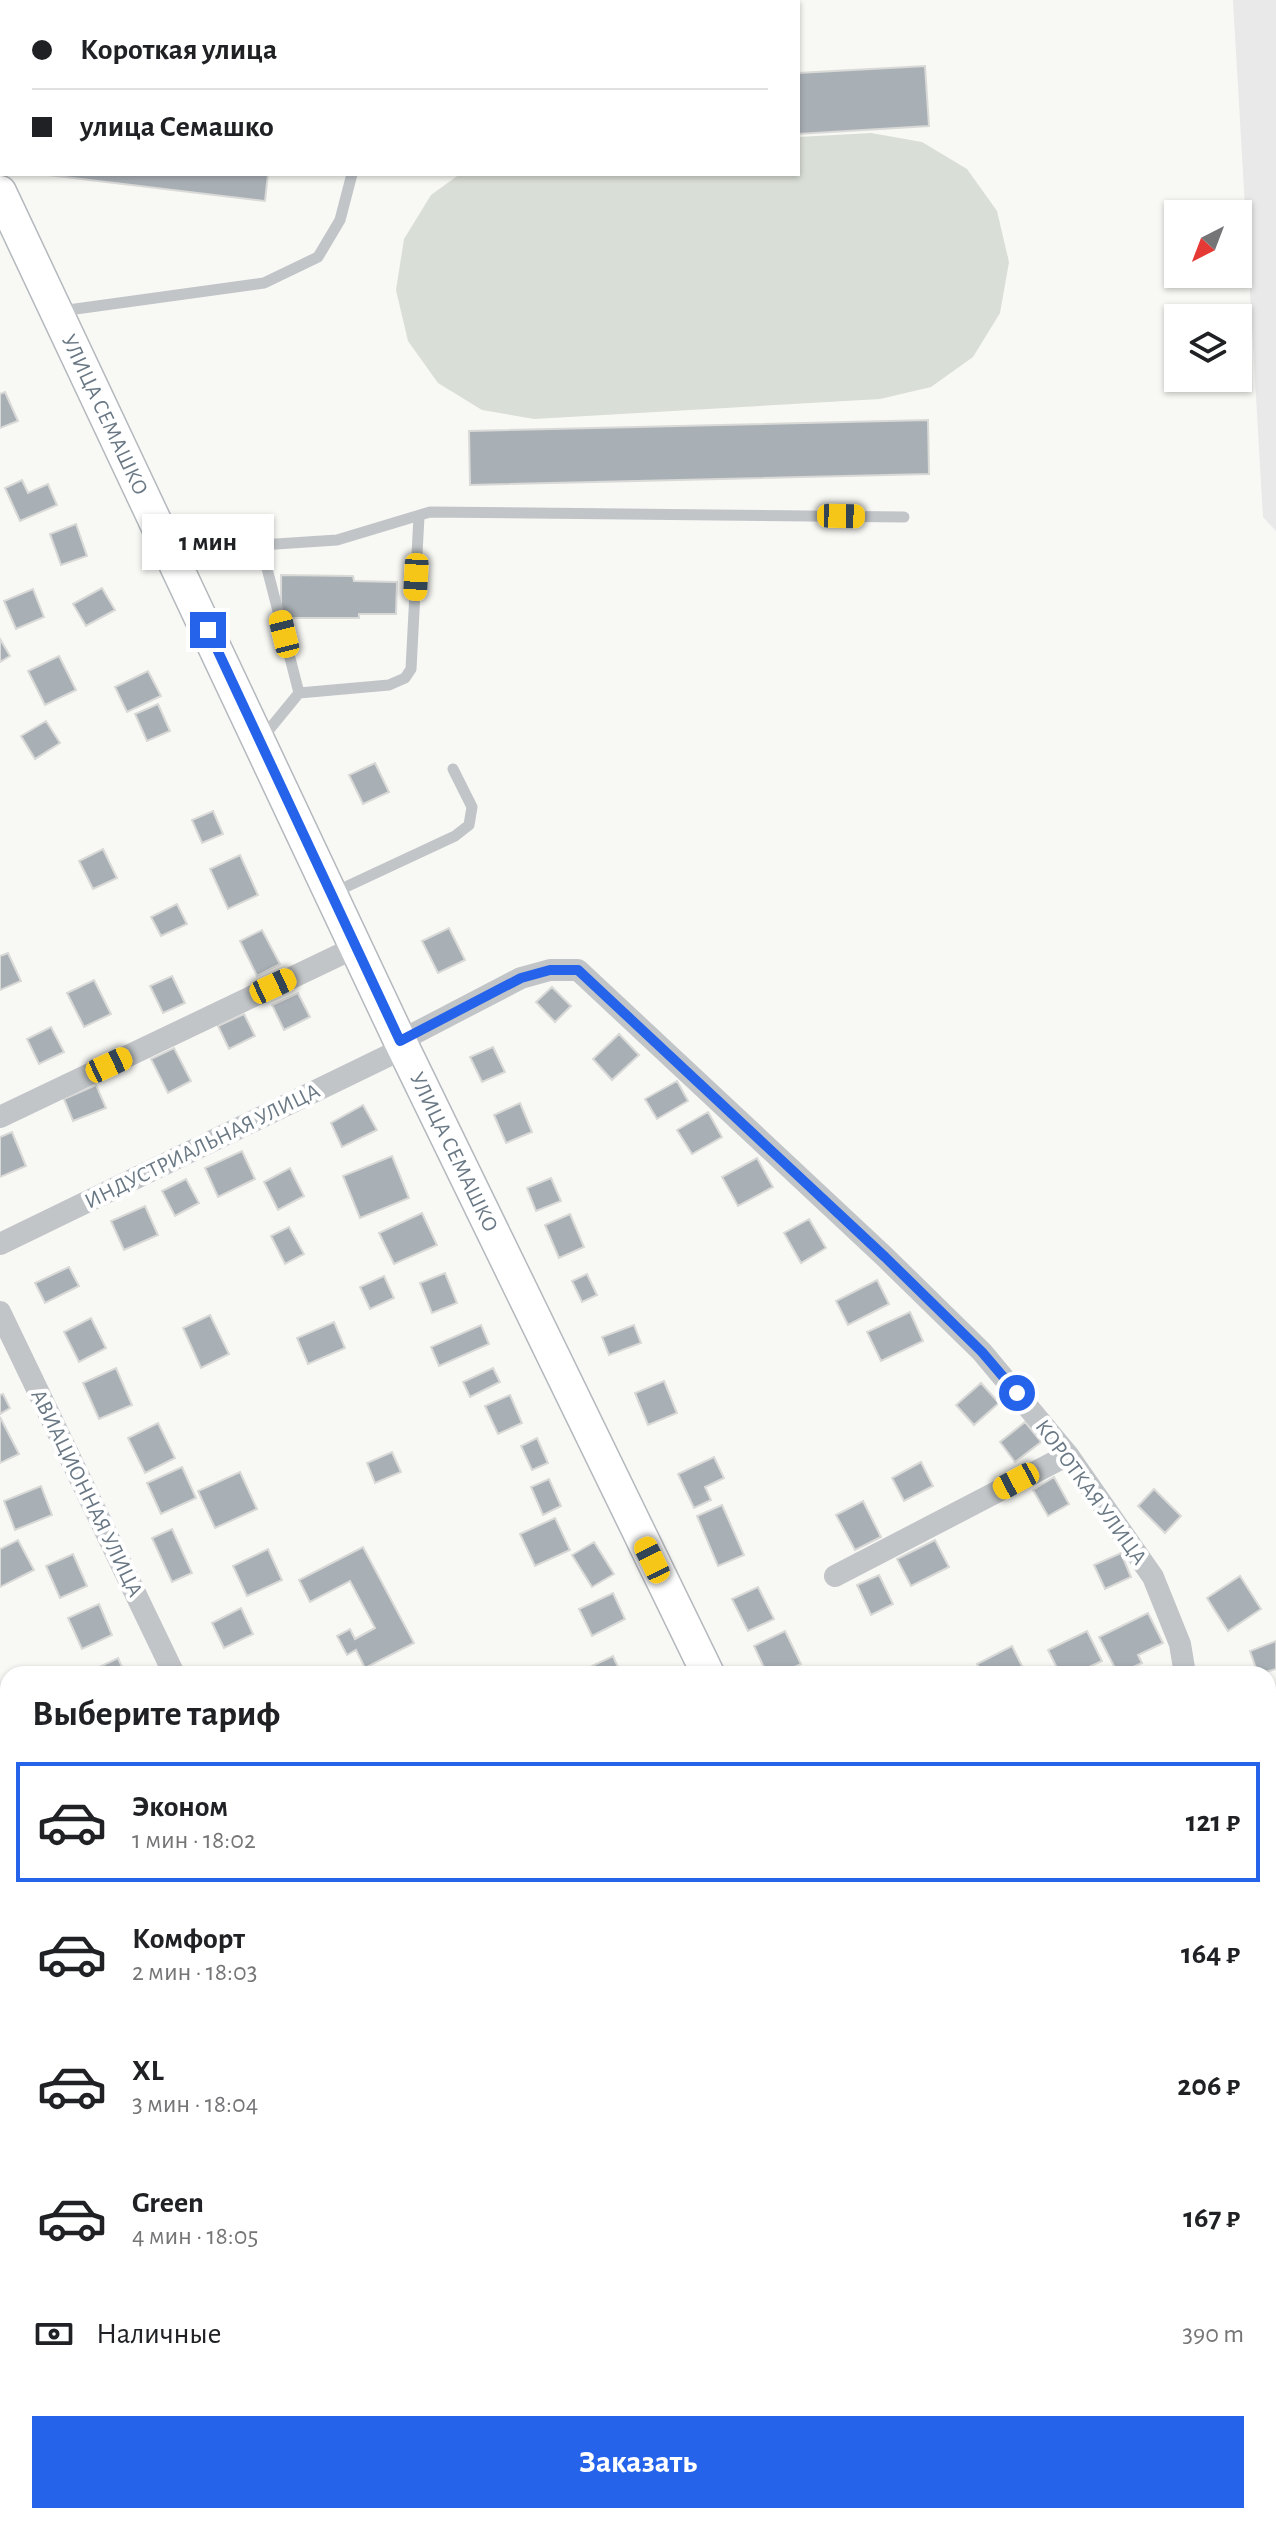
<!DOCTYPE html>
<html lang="ru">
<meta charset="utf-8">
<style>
body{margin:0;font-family:"Alegreya Sans",sans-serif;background:#f6f6f6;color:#202124;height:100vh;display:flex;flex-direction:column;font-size:30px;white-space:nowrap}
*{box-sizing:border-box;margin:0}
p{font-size:26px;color:#757577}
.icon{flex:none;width:44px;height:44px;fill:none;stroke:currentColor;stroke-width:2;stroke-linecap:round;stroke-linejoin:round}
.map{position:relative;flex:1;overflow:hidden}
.panel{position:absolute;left:0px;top:1666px;width:1276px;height:858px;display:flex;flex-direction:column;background:#fff;border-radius:24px 24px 0 0;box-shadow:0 2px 6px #0004}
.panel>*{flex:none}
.top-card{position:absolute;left:0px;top:0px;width:800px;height:176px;box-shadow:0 2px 6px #0004;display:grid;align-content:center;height:176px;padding:0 32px;background:#fff}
.needle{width:52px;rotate:222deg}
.controls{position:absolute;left:1164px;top:200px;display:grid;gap:16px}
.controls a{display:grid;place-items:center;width:88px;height:88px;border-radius:0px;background:#fff;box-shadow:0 2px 6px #0004;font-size:40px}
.end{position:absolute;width:36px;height:36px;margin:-18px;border:10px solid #2563eb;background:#fff;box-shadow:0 0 0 4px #fff}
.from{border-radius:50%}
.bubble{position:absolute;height:56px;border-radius:0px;background:#fff;box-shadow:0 2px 6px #0004;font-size:26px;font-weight:700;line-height:56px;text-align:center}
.car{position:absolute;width:24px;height:48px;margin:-24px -12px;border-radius:10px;box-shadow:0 0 6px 2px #0007;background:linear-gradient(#f5c518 24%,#345 0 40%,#f5c518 0 76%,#345 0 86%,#f5c518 0)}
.top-card b{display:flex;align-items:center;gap:28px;height:76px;font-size:30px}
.top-card b+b{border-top:2px solid #e0e0e0}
.top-card i{width:20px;height:20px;background:#202124}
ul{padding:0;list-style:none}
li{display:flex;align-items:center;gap:24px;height:120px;margin:0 16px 12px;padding:0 16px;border:4px solid transparent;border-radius:0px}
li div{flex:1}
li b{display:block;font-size:30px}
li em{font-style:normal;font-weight:700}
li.active{border-color:#2563eb}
li>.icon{width:72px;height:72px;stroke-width:1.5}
h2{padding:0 32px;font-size:36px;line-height:96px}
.pay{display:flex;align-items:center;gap:20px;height:88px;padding:0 32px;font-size:30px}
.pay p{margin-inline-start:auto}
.action{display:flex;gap:16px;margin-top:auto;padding:16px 32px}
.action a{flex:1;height:92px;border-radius:0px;background:#2563eb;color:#fff;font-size:32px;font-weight:700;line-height:92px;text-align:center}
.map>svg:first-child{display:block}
</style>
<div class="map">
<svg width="1276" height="2523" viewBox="0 0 1276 2523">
<rect width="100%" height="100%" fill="#f8f8f5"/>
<path fill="#e8e9e8" d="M1233,0H1276V531L1263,517Z"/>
<path fill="#d9ded6" d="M871,133L922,142L967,169L997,211L1009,262L1000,313L973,357L931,387L880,399L534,419L482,410L438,383L408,341L396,290L404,239L431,195L460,174H798V137Z"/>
<path fill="#a9b0b5" stroke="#d9d9d7" stroke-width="2" d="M2,45V80L0,79V46Z
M925,66L929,126L798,134V73Z
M40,174H268L265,201Z
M5,392L18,421L0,428V394Z
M928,420L929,474L470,485L469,431Z
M22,480L28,493L48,484L57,505L20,521L5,488Z
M76,524L87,556L61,565L50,534Z
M281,575L353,576L354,581L397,582L396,614H359V618H281Z
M102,588L115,610L86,626L73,604Z
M33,589L44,617L16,629L4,601Z
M0,639L10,656L0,662Z
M59,656L76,690L45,705L28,671Z
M148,671L161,696L127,712L115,687Z
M158,704L170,731L147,741L135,714Z
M46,721L60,743L35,759L21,736Z
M375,763L389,792L363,804L349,775Z
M213,811L223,834L202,843L192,820Z
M103,849L117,878L93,889L79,861Z
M240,855L258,895L228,909L210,869Z
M177,904L187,924L161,936L151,917Z
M449,928L465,960L438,973L422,941Z
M262,930L280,964L257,976L240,941Z
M8,953L21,981L0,990V956Z
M172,976L185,1003L163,1013L150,986Z
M94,980L111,1014L84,1027L67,993Z
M552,987L571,1006L555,1022L536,1002Z
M298,993L310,1017L284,1030L272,1005Z
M244,1014L255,1036L229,1049L218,1026Z
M51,1027L64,1052L39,1064L27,1039Z
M619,1034L639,1055L612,1080L593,1059Z
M493,1047L505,1072L482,1082L470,1057Z
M174,1048L191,1081L168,1093L151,1059Z
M677,1081L688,1101L657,1119L645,1099Z
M96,1085L106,1108L73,1121L64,1099Z
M520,1103L532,1132L506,1143L494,1115Z
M363,1105L377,1130L342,1147L331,1123Z
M708,1112L722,1137L692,1154L677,1130Z
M12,1132L26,1166L0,1177V1137Z
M242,1151L255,1179L218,1197L205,1168Z
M392,1156L409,1198L360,1218L343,1176Z
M757,1158L773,1187L738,1206L722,1177Z
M290,1168L304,1196L278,1210L264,1182Z
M551,1178L561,1201L536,1211L527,1188Z
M186,1179L199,1203L175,1216L162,1191Z
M145,1206L158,1235L124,1250L111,1221Z
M422,1213L437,1245L394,1264L379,1233Z
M570,1214L584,1247L559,1258L545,1225Z
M809,1219L826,1248L801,1263L784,1233Z
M289,1227L304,1254L285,1264L271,1236Z
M69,1267L79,1286L45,1303L35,1283Z
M445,1273L457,1303L432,1313L420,1283Z
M587,1274L597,1295L582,1302L572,1281Z
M384,1276L394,1298L370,1309L360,1287Z
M877,1280L889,1304L848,1325L836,1301Z
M910,1312L923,1341L881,1361L867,1332Z
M210,1315L229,1354L201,1368L183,1328Z
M91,1318L106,1348L79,1362L64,1332Z
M334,1322L345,1348L308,1364L297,1338Z
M481,1325L489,1344L439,1366L431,1347Z
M634,1325L641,1343L609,1355L602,1337Z
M116,1368L132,1405L99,1419L83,1383Z
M493,1368L500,1382L470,1397L463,1382Z
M664,1381L677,1413L648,1425L635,1393Z
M981,1383L999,1403L974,1425L956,1405Z
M3,1394L10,1408L0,1414V1395Z
M510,1395L522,1423L498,1434L485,1406Z
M0,1417L19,1454L0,1463Z
M1025,1422L1041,1442L1015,1462L1000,1442Z
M158,1423L175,1458L145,1473L128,1438Z
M537,1438L548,1463L532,1470L521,1446Z
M392,1452L401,1472L375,1483L367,1463Z
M714,1457L724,1478L705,1487L711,1500L694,1508L678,1474Z
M921,1462L933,1486L904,1501L892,1478Z
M182,1467L196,1498L161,1514L147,1483Z
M240,1472L257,1509L215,1528L198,1491Z
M1054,1477L1069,1504L1048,1516L1033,1490Z
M549,1479L561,1506L543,1515L531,1487Z
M41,1486L52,1515L15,1530L4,1501Z
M1154,1489L1181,1516L1165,1533L1138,1506Z
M863,1501L881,1537L855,1550L836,1515Z
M722,1505L744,1555L718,1566L697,1516Z
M555,1518L570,1550L535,1566L520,1534Z
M172,1529L192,1573L172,1582L152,1538Z
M18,1540L34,1570L0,1587V1549Z
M935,1540L949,1567L911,1586L897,1559Z
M594,1542L614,1574L592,1587L572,1555Z
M363,1547L414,1643L365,1668L356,1650L347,1655L337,1636L350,1629L355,1639L375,1628L350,1581L310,1602L299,1580Z
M268,1549L282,1580L247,1596L233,1566Z
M1121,1553L1131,1577L1105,1589L1094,1565Z
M73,1554L87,1586L60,1598L46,1566Z
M879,1575L893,1604L871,1615L857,1585Z
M1240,1576L1261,1609L1228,1631L1207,1598Z
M758,1587L774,1619L748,1631L732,1599Z
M613,1593L625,1619L592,1636L579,1609Z
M99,1604L112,1635L82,1649L68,1618Z
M241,1608L253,1634L224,1648L212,1623Z
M1148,1613L1163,1643L1138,1655L1142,1663L1118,1674L1099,1637Z
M785,1631L801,1664L780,1674H767L754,1646Z
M1087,1631L1102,1661L1074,1674H1060L1048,1650Z
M1276,1641V1669L1258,1674L1250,1651Z
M1012,1646L1026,1674H983L977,1664Z
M613,1656L621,1674H596L592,1666Z
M118,1658L125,1674H93L91,1671Z
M4,1897L8,1905V1924L0,1928V1899Z
M1276,1955V1981L1268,1985V1958Z
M1276,2264V2287L1268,2267Z
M1268,2362L1274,2379L1268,2382Z
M0,2479L8,2499V2509L0,2512Z
M699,2516L703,2523H685Z
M769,2516H787V2517L772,2523Z
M1046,2516H1065L1053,2523H1050Z
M1178,2516H1201L1204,2521L1181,2523Z"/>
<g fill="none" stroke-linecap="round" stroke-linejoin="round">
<g stroke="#b4b9bd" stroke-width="35">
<g id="secondary">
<path id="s1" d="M0,192L400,1041L708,1674"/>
<path d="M0,2382L8,2399"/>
<path d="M64,2516L68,2523"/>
<path d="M1119,2516L1122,2523"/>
</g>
</g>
<path stroke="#c1c5c8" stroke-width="11" d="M74,2L75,0
M0,37H2
M61,311L264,283L318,257L340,220L352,174
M261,545L337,540L430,512L904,517
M172,548L261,545L299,693L263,737
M299,693L389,685L405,678L411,669L419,516
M335,892L455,836L469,825L472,807L453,769"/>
<path stroke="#c1c5c8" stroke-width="22" d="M400,1041L521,978L550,970H578L885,1257L982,1352L1068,1455L1153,1577L1180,1644L1184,1668L1180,1674
M0,1117L356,947
M0,1244L404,1048
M0,1312L174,1674
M835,1576L1068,1455
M1268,1839L1276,1855
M0,2249L8,2245
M595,2516L598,2523"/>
<use href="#secondary" stroke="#fff" stroke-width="32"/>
</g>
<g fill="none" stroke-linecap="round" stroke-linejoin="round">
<path stroke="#2563eb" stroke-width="10" d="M208,630L400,1041L521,978L550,970H578L885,1257L982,1352L1017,1393"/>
</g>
<g text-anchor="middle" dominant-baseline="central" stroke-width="8" stroke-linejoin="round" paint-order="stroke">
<g font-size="22" fill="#697884" stroke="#fff">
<text stroke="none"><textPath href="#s1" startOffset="246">УЛИЦА СЕМАШКО</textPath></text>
<text transform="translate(202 1146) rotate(-26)">ИНДУСТРИАЛЬНАЯ УЛИЦА</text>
<text stroke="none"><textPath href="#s1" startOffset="1062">УЛИЦА СЕМАШКО</textPath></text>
<text transform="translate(1091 1492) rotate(54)">КОРОТКАЯ УЛИЦА</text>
<text transform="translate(87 1493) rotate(64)">АВИАЦИОННАЯ УЛИЦА</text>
</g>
</g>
</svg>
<div class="controls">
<a><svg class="needle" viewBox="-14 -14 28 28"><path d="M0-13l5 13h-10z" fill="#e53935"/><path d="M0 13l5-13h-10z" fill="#757577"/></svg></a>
<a><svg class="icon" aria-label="layers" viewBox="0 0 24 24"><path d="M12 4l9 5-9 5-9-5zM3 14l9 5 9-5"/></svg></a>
</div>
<i class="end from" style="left:1017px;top:1393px"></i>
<i class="end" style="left:208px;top:630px"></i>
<div class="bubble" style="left:142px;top:514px;width:132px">1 мин</div>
<i class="car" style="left:841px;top:516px;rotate:91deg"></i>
<i class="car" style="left:416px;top:577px;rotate:183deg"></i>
<i class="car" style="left:284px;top:634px;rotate:346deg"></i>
<i class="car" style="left:273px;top:986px;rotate:65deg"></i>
<i class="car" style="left:109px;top:1065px;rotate:65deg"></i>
<i class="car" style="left:1016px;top:1481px;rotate:242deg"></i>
<i class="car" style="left:652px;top:1560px;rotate:334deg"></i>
<div class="top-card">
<b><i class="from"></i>Короткая улица</b>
<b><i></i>улица Семашко</b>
</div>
<section class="panel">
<h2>Выберите тариф</h2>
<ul>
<li class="active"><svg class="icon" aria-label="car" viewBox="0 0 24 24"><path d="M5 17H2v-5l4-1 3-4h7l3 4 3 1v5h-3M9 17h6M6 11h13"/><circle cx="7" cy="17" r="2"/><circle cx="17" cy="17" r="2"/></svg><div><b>Эконом</b><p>1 мин · 18:02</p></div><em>121 ₽</em></li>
<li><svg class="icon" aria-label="car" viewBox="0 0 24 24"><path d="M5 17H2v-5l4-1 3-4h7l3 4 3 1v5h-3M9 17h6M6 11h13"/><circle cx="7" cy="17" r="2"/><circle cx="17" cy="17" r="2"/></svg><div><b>Комфорт</b><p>2 мин · 18:03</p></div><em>164 ₽</em></li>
<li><svg class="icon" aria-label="car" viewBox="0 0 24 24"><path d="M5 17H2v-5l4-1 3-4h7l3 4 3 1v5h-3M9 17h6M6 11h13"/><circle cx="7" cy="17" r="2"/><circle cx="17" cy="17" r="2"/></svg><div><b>XL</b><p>3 мин · 18:04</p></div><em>206 ₽</em></li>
<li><svg class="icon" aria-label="car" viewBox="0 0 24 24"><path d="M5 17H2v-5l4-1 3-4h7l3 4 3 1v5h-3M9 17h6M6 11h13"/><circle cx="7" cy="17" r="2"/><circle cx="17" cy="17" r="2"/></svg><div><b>Green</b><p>4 мин · 18:05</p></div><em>167 ₽</em></li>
</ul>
<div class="pay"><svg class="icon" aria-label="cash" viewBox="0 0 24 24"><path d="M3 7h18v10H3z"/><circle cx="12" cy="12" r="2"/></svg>Наличные<p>390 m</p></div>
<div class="action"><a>Заказать</a></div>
</section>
</div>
